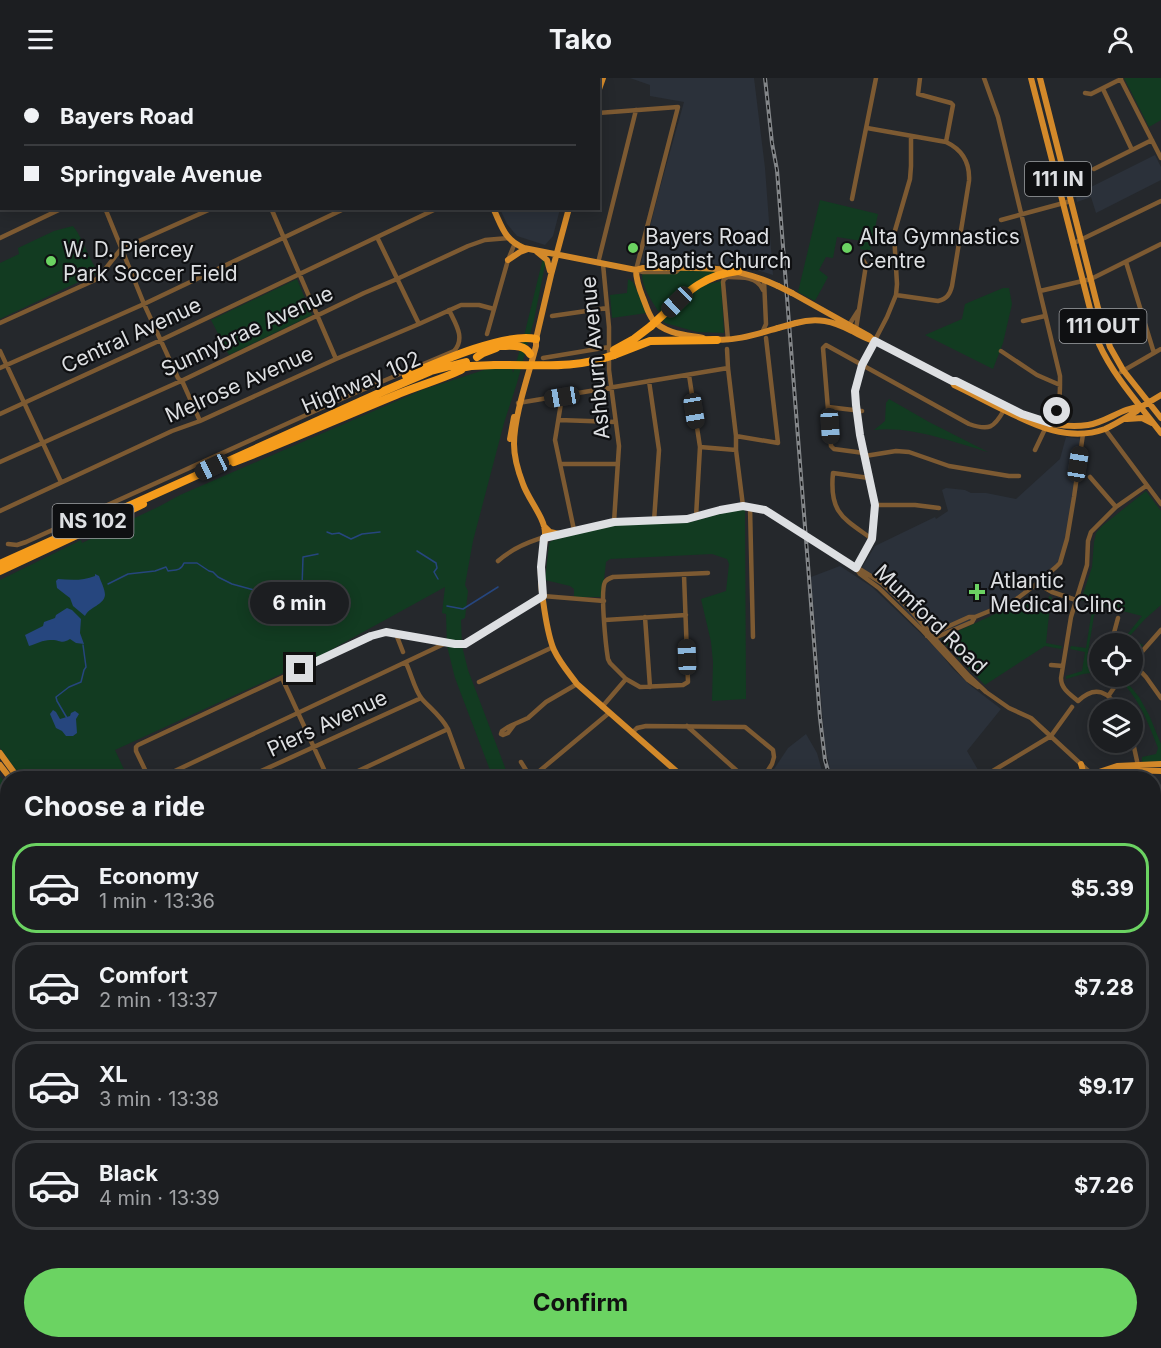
<!DOCTYPE html>
<meta charset="utf-8">
<style>
body{margin:0;font-family:Inter,sans-serif;background:#292b2e;color:#f1f3f6;height:100vh;display:flex;flex-direction:column;font-size:22px;white-space:nowrap}
*{box-sizing:border-box;margin:0}
p{font-size:20px;color:#a0a2a5}
.icon{flex:none;width:33px;height:33px;fill:none;stroke:currentColor;stroke-width:2;stroke-linecap:round;stroke-linejoin:round}
.map{position:relative;flex:1;overflow:hidden}
.details{position:absolute;left:0px;top:693px;width:1161px;height:578px;display:flex;flex-direction:column;background:#1c1e21;border-radius:24px 24px 0 0;box-shadow:0 3px 15px #0003,0 0 0 2px #3a3c3f}
.details>*{flex:none}
.guide{position:absolute;left:0px;top:0px;width:600px;height:132px;box-shadow:0 3px 15px #0003,0 0 0 2px #3a3c3f;display:grid;align-content:center;height:132px;padding:0 24px;background:#1c1e21}
.controls{position:absolute;left:1089px;top:555px;display:grid;gap:12px}
.controls a{display:grid;place-items:center;width:54px;height:54px;border-radius:50%;background:#1c1e21;box-shadow:0 3px 15px #0003,0 0 0 2px #3a3c3f;font-size:30px}
.end{position:absolute;width:27px;height:27px;margin:-14px;border:8px solid #dddfe2;background:#111;box-shadow:0 0 0 3px #111}
.from{border-radius:50%}
.bubble{position:absolute;height:42px;border-radius:21px;background:#1c1e21;box-shadow:0 3px 15px #0003,0 0 0 2px #3a3c3f;font-size:20px;font-weight:700;line-height:42px;text-align:center}
.car{position:absolute;width:18px;height:36px;margin:-18px -9px;border-radius:8px;box-shadow:0 0 4px 2px #0007;background:linear-gradient(#222 24%,#8ab4d8 0 40%,#222 0 76%,#8ab4d8 0 86%,#222 0)}
.guide b{display:flex;align-items:center;gap:21px;height:57px;font-size:22px}
.guide b+b{border-top:2px solid #3a3c3f}
.guide i{width:15px;height:15px;background:#f1f3f6}
ul{padding:0;list-style:none}
li{display:flex;align-items:center;gap:18px;height:90px;margin:0 12px 9px;padding:0 12px;border:3px solid #3a3c3f;border-radius:24px}
li div{flex:1}
li b{display:block;font-size:22px}
li em{font-style:normal;font-weight:700}
li.active{border-color:#6bd362}
li>.icon{width:54px;height:54px;stroke-width:1.5}
h2{padding:0 24px;font-size:27px;line-height:72px}
.cta{display:flex;gap:12px;margin-top:auto;padding:12px 24px}
.cta a{flex:1;height:69px;border-radius:36px;background:#6bd362;color:#111;font-size:24px;font-weight:700;line-height:69px;text-align:center}
header{display:flex;justify-content:space-between;align-items:center;height:78px;padding:0 24px;background:#1c1e21;font-size:27px;font-weight:700}
.map>svg:first-child{display:block}
</style>
<header><svg class="icon" aria-label="menu" viewBox="0 0 24 24"><path d="M4 6h16M4 12h16M4 18h16"/></svg>Tako<svg class="icon" aria-label="person" viewBox="0 0 24 24"><circle cx="12" cy="8" r="4"/><path d="M4 21q1-7 8-7t8 7"/></svg></header>
<div class="map">
<svg width="1161" height="1270" viewBox="0 0 1161 1270">
<rect width="100%" height="100%" fill="#25282c"/>
<path fill="#2b313a" d="M630,0H754L765,90L773,197L747,189L702,185H641L658,117L684,24L650,18V7Z
M1155,77L1161,89V102L1096,135L1091,119L1077,124L1076,119L1077,116Z
M500,131H560L553,158L545,167L517,158L507,146Z
M1066,359L1082,361L1074,419L1060,485L1014,523L975,539L972,544L930,562L898,524L877,504L860,493L875,468L935,439L936,441L948,433L942,412L946,410L965,412L971,415H986L1016,421L1060,381Z
M840,488L872,509L938,572L952,590L971,608L1001,631L967,673L981,697L978,699V700H832L825,668L811,499Z
M806,656L817,675L824,700H768L788,670Z"/>
<path fill="#123b21" d="M1124,0H1161V42L1149,49Z
M820,122L878,136L870,173L860,171L862,163L837,159L833,180L826,179L819,192L828,199L815,223L798,214Z
M73,148C82,159 87,176 95,189L99,188L100,194L0,241V185L19,176L18,170L54,153Z
M544,176L547,177L534,242L517,305L504,345L473,463L465,507L468,513L465,540L461,542L462,568L468,592L509,700H493L455,600L447,568L446,536L442,535L445,509L316,580L115,672L128,700H22L0,670V502L81,462L82,465L160,428L180,417L422,312L487,291L512,290L513,295L524,258Z
M682,192L724,193L662,233H658C651,221 642,210 642,196L677,195Z
M297,201L312,237L229,277L211,242Z
M628,201L633,204L647,235L612,240L610,217L627,215Z
M721,203L724,255L697,254L665,245L663,242L681,225L704,207Z
M1003,210H1009L1012,226L1003,265L993,291L925,257L962,241L965,226Z
M889,321L929,344L988,374C952,364 912,348 874,352L885,343L886,325Z
M1146,413L1161,433V527L1145,541L1129,559L1143,567L1142,569L1117,558L1118,555L1126,558L1142,538L1099,527L1094,538L1087,580L1096,591H1099V594L1083,596L1066,601V598L1082,593L1085,574L1070,571L1071,568L1086,570L1091,538L1096,526L1081,522L1092,489L1094,464L1096,455L1102,448Z
M738,432H745L746,621L712,623L713,584L711,564L701,521L726,513L729,486L727,481L712,476L610,481L606,484L602,519H574V511L570,508L545,502L549,466L551,463L599,450L617,446L687,445L727,434Z
M1049,518L1052,519L1050,527L1046,565L1062,568L1061,571L1045,568L985,607L962,584L941,561L1025,522L1027,519L1031,529L1046,533Z
M1126,603L1139,619L1149,637L1161,666V683L1142,684V679L1156,676L1158,670C1149,647 1141,625 1124,606Z
M0,698L8,709L7,888L0,885Z
M1160,841L1161,843V943L1154,941V849Z
M0,991L8,997L7,1068L0,1069Z
M7,1141L8,1263H116L119,1270H0V1142Z
M260,1263H317L316,1270H245L255,1267Z"/>
<path fill="#26467e" d="M95,496L99,498C101,504 105,511 105,517C104,527 89,529 85,538L73,528L70,520L66,517L57,510L56,503L58,501C70,502 83,503 95,498Z
M67,530L72,532L81,541L80,555L84,566L76,565L70,561C61,567 60,561 50,562C43,562 36,566 29,568L25,557L43,548L44,544L55,540L56,537Z
M53,632L56,634L60,641L70,638L71,635L75,633L79,636L76,641L77,655L73,658H66L62,653L56,650L50,636Z
M0,889L3,892H7V997L0,991Z
M1154,1023L1161,1025V1270H1102L1105,1263H1154Z
M134,1263H260L255,1267L245,1270H147Z
M909,1263H1038L1031,1270H901Z"/>
<g fill="none" stroke-linecap="round" stroke-linejoin="round">
<path stroke="#26467e" stroke-width="1.5" d="M327,454L332,456L339,455L351,461L362,456L380,454
M417,473L436,485L437,490L434,494L438,501
M108,506L128,496L155,493L166,489L168,493C175,492 181,493 184,485H197L209,493L213,494L218,499L232,506L254,512L270,518
M297,513L301,512L302,509L303,479L318,476
M447,528L463,531L498,509
M67,640L57,623L56,619L69,609L81,604L84,592L86,589L83,567"/>
<path stroke="#7d5a32" stroke-width="4.5" d="M216,0L217,2
M371,0L372,2
M920,0L918,16L951,25L953,27L946,64
M984,0L998,39L1060,298C1060,313 1061,335 1050,345
M1120,0L1161,80
M60,2L63,0
M156,2L159,0
M221,2L225,0
M321,2L324,0
M413,2L416,0
M568,2V0
M1103,11L1132,72
M1085,15L1091,16L1121,1
M0,29H2
M598,35L678,29L636,192L643,194H676L680,190
M867,50L946,64C963,72 970,86 969,103L952,208C950,216 947,221 938,223L896,217
M0,75L2,74
M1094,91L1152,62
M0,117L2,116
M852,121L876,0
M105,130L144,226L178,300L183,305L200,343
M271,130L336,281
M1001,142L1071,123
M377,159L419,246
M0,160L63,130
M1074,165L1161,123
M1126,184L1154,275
M598,185L636,32
M603,186L609,249V292L619,368L614,444
M729,199C742,199 758,199 763,212
M1040,213L1091,201L1161,166
M552,238L607,230
M1023,243L1045,238
M0,245L95,202L99,199L121,171L213,130
M849,247L858,233
M856,251L866,187L863,182
M762,255L766,246L764,202
M487,256L508,182L515,165
M728,262L723,204L724,201L731,197
M727,271L728,290L736,358V372L743,428
M0,273L61,404
M1001,273L1037,297L1060,307
M543,280L609,269
M0,290L144,226L346,130
M1121,294L1161,271
M689,297L700,369L696,439
M649,303L659,372L654,443
M562,319L555,362L574,452
M518,325L728,290
M828,329L862,333
M0,336L161,262L438,130
M559,342L616,344
M1105,351L1161,426
M736,358L778,365L766,260
M700,369L736,372
M1035,372L1045,351
M864,375L834,371L831,368L823,270L826,267L969,346C989,353 994,350 1004,332
M865,378L896,373L909,374L949,388L1009,398H1019
M0,384L181,303L364,215L397,201L468,168L485,162L509,160
M560,386H618
M1090,399L1116,429
M869,400L833,395C829,435 843,440 872,461
M875,427H915L939,430
M750,429L753,559
M0,433L172,353L200,343L336,281L419,246L461,227H479L494,231
M816,464L882,505L909,530L937,563L969,598L986,614L1009,630L1031,640L1096,700
M8,466L17,467L26,464L348,318L454,273C466,260 455,245 449,232
M498,483C526,458 568,454 603,446L614,444L687,441L720,432L743,428L765,432L793,450
M856,490L872,461L875,427L860,357L856,327L855,311L862,287L887,239L896,217L897,206L894,156L910,101L911,88V58
M856,490L860,496L879,510L923,553L968,602L978,609
M684,497L688,604L683,607L640,609L626,601L610,585L608,581C606,569 600,513 605,504C607,501 610,500 613,499L708,495
M1045,510L1052,514L1076,522
M645,539L650,609
M605,542L686,537
M396,556L403,574
M927,558L969,539H975L1014,523L1035,507L1056,489L1060,485L1067,461L1074,419L1083,356
M932,561L972,544L975,539
M1111,566L1118,540
M1132,584L1146,599L1161,620
M406,585C411,595 415,613 422,621C431,631 441,638 448,651L466,700
M1132,585L1161,552
M1051,587L1063,588
M282,600L328,700
M479,604L553,569
M1109,617L1122,598
M602,629L626,601
M1120,632C1108,614 1096,606 1078,623C1070,616 1061,611 1061,600L1071,539L1087,487L1088,463L1091,454L1116,429L1146,408
M514,647L508,655L503,657L501,656L502,653L508,649L528,640L546,624L577,606
M687,648L745,700
M632,655L637,650L646,648L745,649L773,672L774,679L772,686L763,700
M1132,660L1139,692L1143,700
M521,684L531,700
M149,700L136,673V669L138,667L371,558L386,554L455,566H465L543,518L604,523
M160,700L446,565
M246,700L421,620
M343,700L448,651
M531,700L609,635
M981,700L1051,658L1072,629
M1154,725L1161,741
M1154,820L1161,834
M1154,841L1161,833
M0,1109L8,1119
M457,1263L460,1270
M655,1263L658,1270
M680,1263L683,1270
M322,1270L323,1263
M359,1270L361,1263
M637,1270L652,1263
M694,1270L710,1263"/>
<path stroke="#d3892a" stroke-width="6" d="M1031,0L1099,266C1114,299 1139,326 1161,355
M1040,0L1098,230L1110,269L1123,292L1161,340
M504,2L505,0
M598,14L603,0
M493,130C502,148 504,162 524,170L636,192L643,190C694,190 730,185 778,208
M569,130L551,197L536,261V268C529,296 514,337 514,366C514,379 518,393 523,406C528,421 545,440 545,455C545,467 541,480 541,491C540,510 547,556 554,572C560,585 569,595 577,606L684,700
M536,173L547,182L550,193
M508,182L520,174L528,171
M636,192C636,202 639,210 643,220C646,227 648,236 653,242C665,256 687,257 703,260
M792,215L869,258L875,263L952,303L954,307C971,315 987,324 1004,332C1036,348 1069,364 1105,351C1116,346 1127,339 1137,333L1141,329L1161,317
M796,245C817,239 833,243 852,253C859,257 866,261 874,263
M713,261C734,264 757,256 778,250
M952,303H956C997,323 1040,354 1088,347C1107,344 1123,329 1141,329
M1127,341L1142,340L1152,345
M510,361L514,339
M544,448L550,454L559,456
M0,675L18,700
M0,687L10,700
M1094,697H1103L1128,692L1161,693
M1080,700C1084,696 1083,691 1081,686
M1086,700L1099,694L1117,688L1161,686
M1154,990H1161
M0,1081L8,1075
M110,1263L113,1270
M117,1263L120,1270
M797,1263L803,1270
M858,1263L860,1270"/>
<path stroke="#f59c1c" stroke-width="8" d="M666,234C689,212 705,197 738,193
M501,268C512,268 524,266 530,276
M614,272L634,261L651,248
M614,277L650,263L717,262
M477,279L483,275L496,270
M471,288L495,287
M406,298C436,285 505,254 536,261
M234,384C289,363 342,339 396,317C417,308 440,302 461,292
M0,486L377,316L431,293L466,284
M0,493L143,426"/>
<g stroke="#838689" stroke-width="4">
<path id="rail" d="M765,0L772,65L777,92L820,640L825,682L830,700
M1154,950L1161,952"/>
</g>
<use href="#rail" stroke="#0f1012" stroke-width="1.5" stroke-dasharray="4.5" stroke-linecap="butt"/>
<path stroke="#7d5a32" stroke-width="4.5" d="M793,450L816,464"/>
<path stroke="#d3892a" stroke-width="6" d="M778,208L792,215
M778,250L796,245"/>
<path stroke="#f59c1c" stroke-width="8" d="M651,248L666,234
M495,287C538,286 572,292 614,277
M455,291L471,288"/>
</g>
<g fill="none" stroke-linecap="round" stroke-linejoin="round">
<path stroke="#dddfe2" stroke-width="8" d="M300,591L371,558L386,554L455,566H465L543,518L541,489L544,460L614,444L687,441L720,432L743,428L765,432L856,490L872,461L875,427L860,357L856,327L855,313L862,287L875,263L952,303H956L1022,336L1050,345L1054,342L1057,333"/>
</g>
<g fill="#6bd362" stroke="#0f1012" stroke-width="2">
<circle cx="633" cy="170" r="6"/>
<circle cx="847" cy="170" r="6"/>
<circle cx="51" cy="183" r="6"/>
<path d="M974 505h6v6h6v6h-6v6h-6v-6h-6v-6h6z"/>
</g>
<g text-anchor="middle" dominant-baseline="central" stroke-width="4.5" stroke-linejoin="round" paint-order="stroke">
<g fill="#0f1012" stroke="#9fa1a4" stroke-width="1.5">
<rect x="1025" y="84" width="66" height="34" rx="4.5"/>
<rect x="1059.5" y="231" width="87" height="34" rx="4.5"/>
<rect x="52.5" y="426" width="81" height="34" rx="4.5"/>
</g>
<g font-size="20" font-weight="bold" fill="#dddfe2">
<text x="1058" y="101">111 IN</text>
<text x="1103" y="248">111 OUT</text>
<text x="93" y="443">NS 102</text>
</g>
<g font-size="21" fill="#dddfe2" stroke="#0f1012" text-anchor="start">
<text x="645" y="158">Bayers Road<tspan x="645" dy="24">Baptist Church</tspan></text>
<text x="859" y="158">Alta Gymnastics<tspan x="859" dy="24">Centre</tspan></text>
<text x="63" y="171">W. D. Piercey<tspan x="63" dy="24">Park Soccer Field</tspan></text>
<text x="990" y="502">Atlantic<tspan x="990" dy="24">Medical Clinc</tspan></text>
</g>
<g font-size="21" fill="#dddfe2" stroke="#0f1012">
<text transform="translate(247 253) rotate(-25)">Sunnybrae Avenue</text>
<text transform="translate(131 257) rotate(-25)">Central Avenue</text>
<text transform="translate(595 280) rotate(-95)">Ashburn Avenue</text>
<text transform="translate(361 304) rotate(-23)">Highway 102</text>
<text transform="translate(239 306) rotate(-24)">Melrose Avenue</text>
<text transform="translate(931 541) rotate(44)">Mumford Road</text>
<text transform="translate(327 645) rotate(-25)">Piers Avenue</text>
</g>
</g>
</svg>
<div class="controls">
<a><svg class="icon" aria-label="locate" viewBox="0 0 24 24"><circle cx="12" cy="12" r="6"/><path d="M12 2v4M12 18v4M2 12h4M18 12h4"/></svg></a>
<a><svg class="icon" aria-label="layers" viewBox="0 0 24 24"><path d="M12 4l9 5-9 5-9-5zM3 14l9 5 9-5"/></svg></a>
</div>
<i class="end from" style="left:1057px;top:333px"></i>
<i class="end" style="left:300px;top:591px"></i>
<div class="bubble" style="left:250px;top:504px;width:99px">6 min</div>
<i class="car" style="left:677px;top:224px;rotate:226deg"></i>
<i class="car" style="left:562px;top:319px;rotate:261deg"></i>
<i class="car" style="left:694px;top:333px;rotate:171deg"></i>
<i class="car" style="left:830px;top:348px;rotate:176deg"></i>
<i class="car" style="left:1078px;top:386px;rotate:9deg"></i>
<i class="car" style="left:212px;top:389px;rotate:245deg"></i>
<i class="car" style="left:687px;top:579px;rotate:358deg"></i>
<div class="guide">
<b><i class="from"></i>Bayers Road</b>
<b><i></i>Springvale Avenue</b>
</div>
<section class="details">
<h2>Choose a ride</h2>
<ul>
<li class="active"><svg class="icon" aria-label="car" viewBox="0 0 24 24"><path d="M5 17H2v-5l4-1 3-4h7l3 4 3 1v5h-3M9 17h6M6 11h13"/><circle cx="7" cy="17" r="2"/><circle cx="17" cy="17" r="2"/></svg><div><b>Economy</b><p>1 min · 13:36</p></div><em>$5.39</em></li>
<li><svg class="icon" aria-label="car" viewBox="0 0 24 24"><path d="M5 17H2v-5l4-1 3-4h7l3 4 3 1v5h-3M9 17h6M6 11h13"/><circle cx="7" cy="17" r="2"/><circle cx="17" cy="17" r="2"/></svg><div><b>Comfort</b><p>2 min · 13:37</p></div><em>$7.28</em></li>
<li><svg class="icon" aria-label="car" viewBox="0 0 24 24"><path d="M5 17H2v-5l4-1 3-4h7l3 4 3 1v5h-3M9 17h6M6 11h13"/><circle cx="7" cy="17" r="2"/><circle cx="17" cy="17" r="2"/></svg><div><b>XL</b><p>3 min · 13:38</p></div><em>$9.17</em></li>
<li><svg class="icon" aria-label="car" viewBox="0 0 24 24"><path d="M5 17H2v-5l4-1 3-4h7l3 4 3 1v5h-3M9 17h6M6 11h13"/><circle cx="7" cy="17" r="2"/><circle cx="17" cy="17" r="2"/></svg><div><b>Black</b><p>4 min · 13:39</p></div><em>$7.26</em></li>
</ul>
<div class="cta"><a>Confirm</a></div>
</section>
</div>
